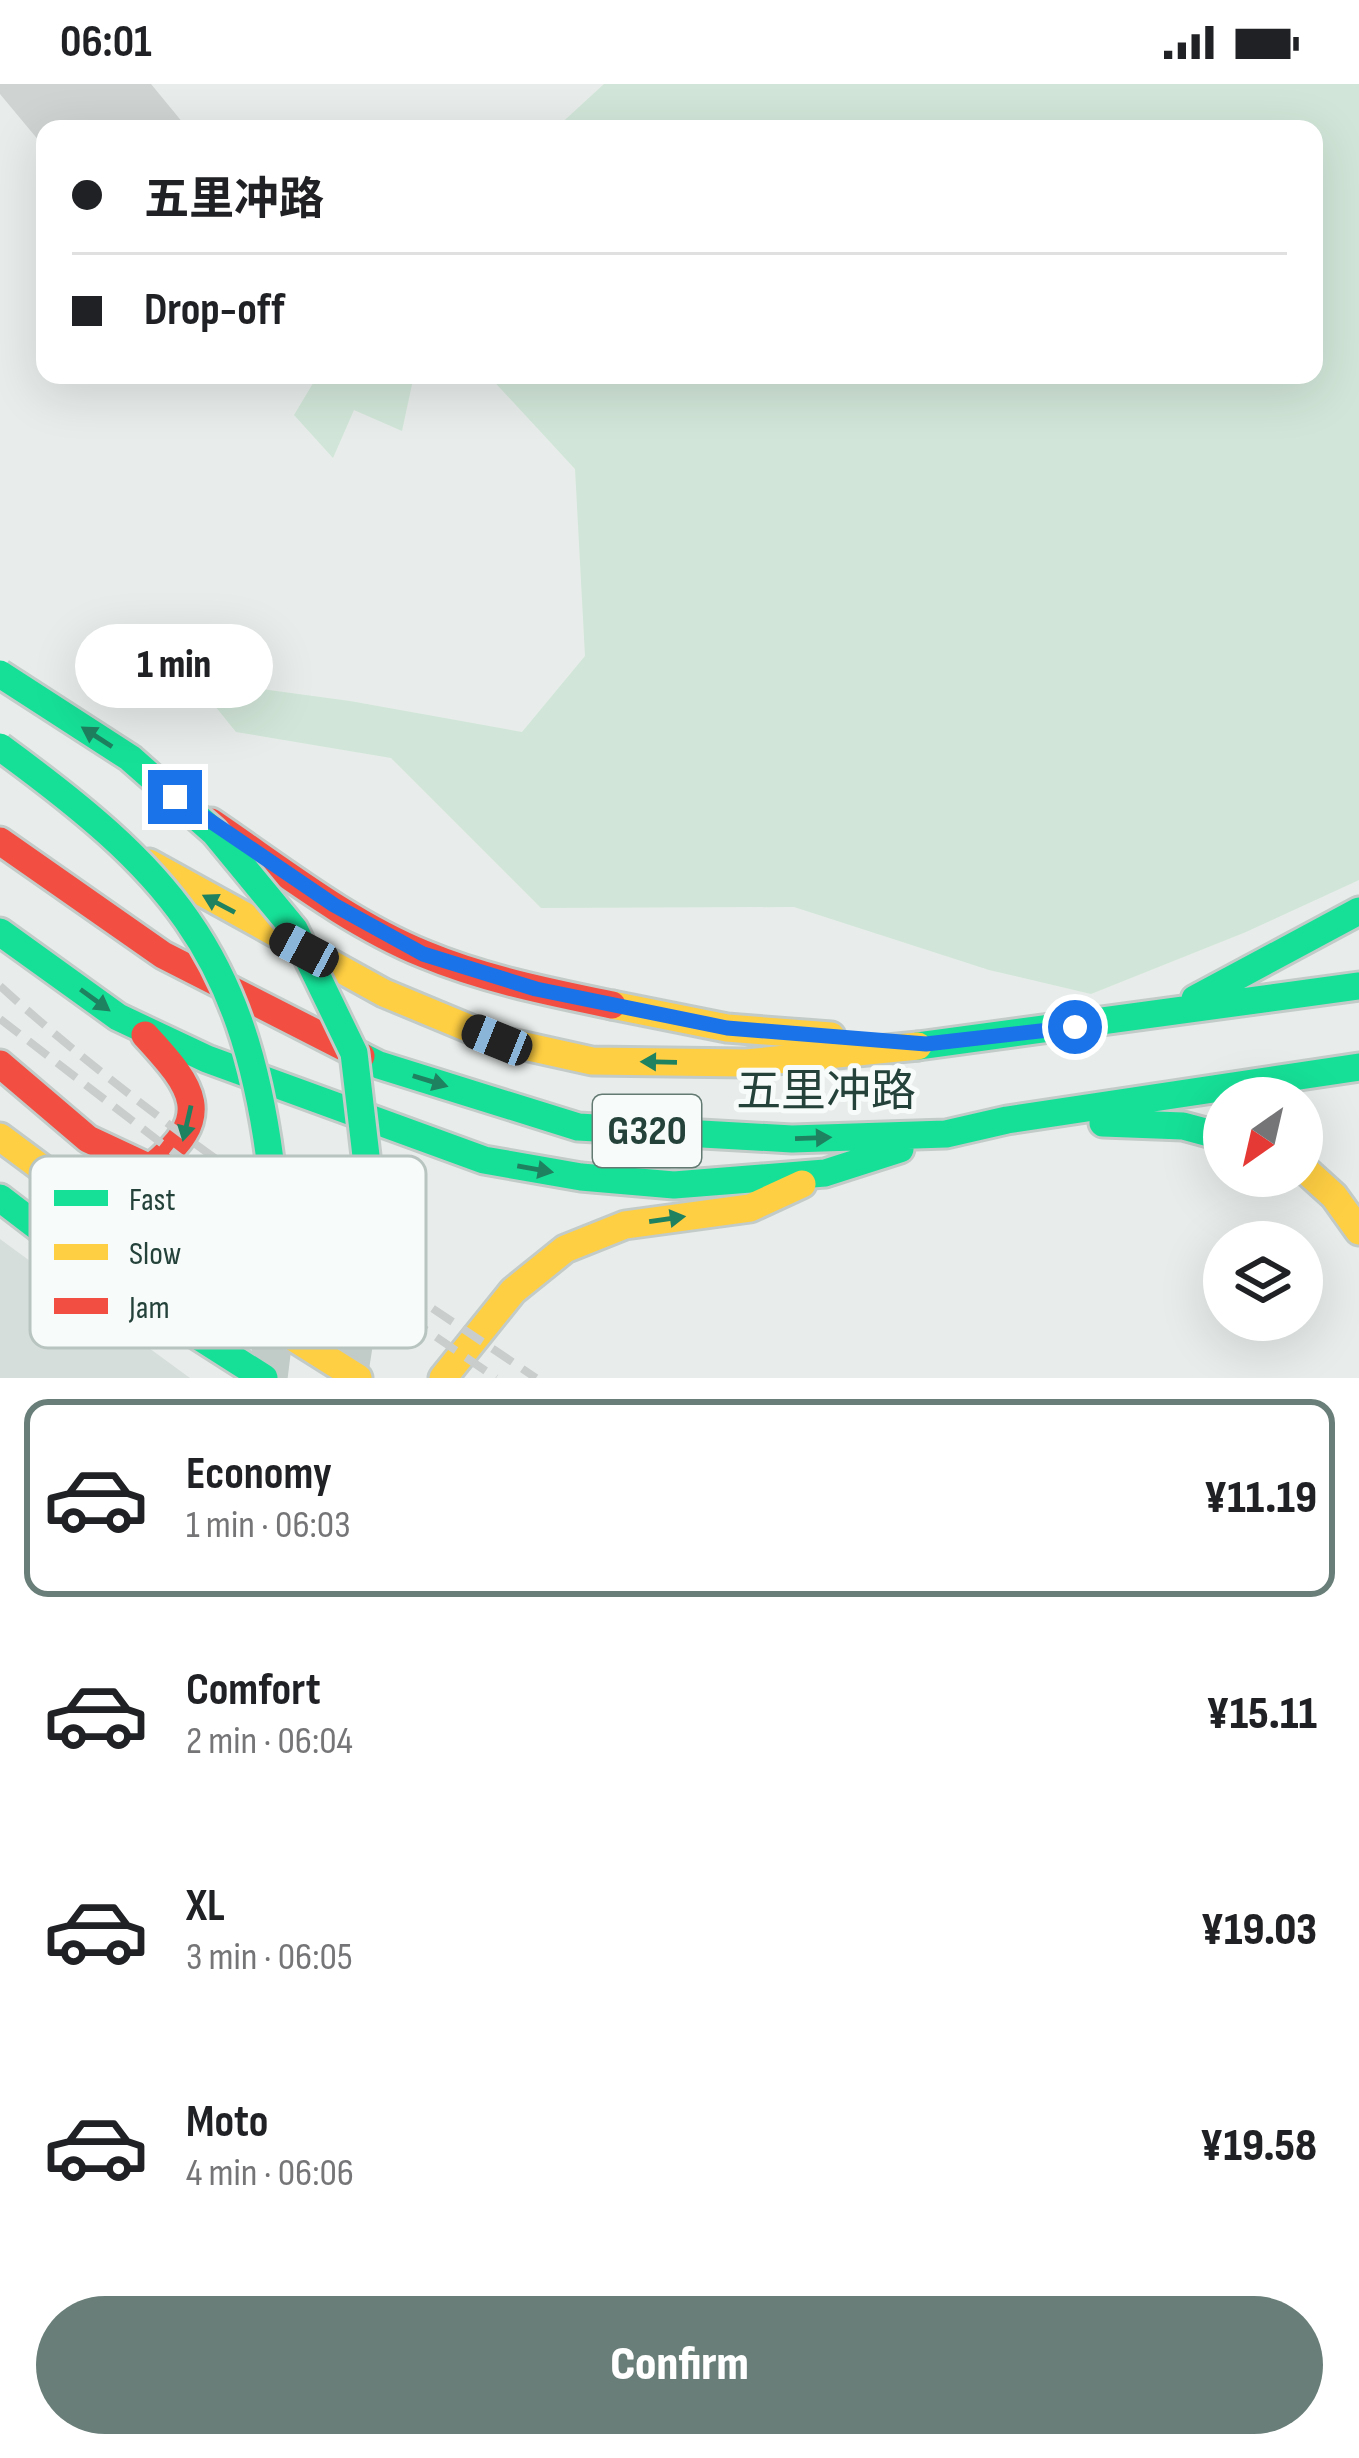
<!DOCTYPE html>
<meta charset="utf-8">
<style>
body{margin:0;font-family:"Sofia Sans Condensed","Noto Sans SC",sans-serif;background:#f2f2f2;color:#202124;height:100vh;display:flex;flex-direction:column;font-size:45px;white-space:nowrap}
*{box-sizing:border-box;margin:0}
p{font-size:39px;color:#757577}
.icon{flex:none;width:66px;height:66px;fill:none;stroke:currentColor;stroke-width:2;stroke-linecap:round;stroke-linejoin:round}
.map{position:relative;height:1294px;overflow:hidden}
.sheet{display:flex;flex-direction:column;background:#fff;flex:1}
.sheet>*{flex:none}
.guide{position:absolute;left:36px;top:36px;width:1287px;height:264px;border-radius:24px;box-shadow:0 12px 48px #0002;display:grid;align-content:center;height:264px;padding:0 36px;background:#fff}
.needle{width:78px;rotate:214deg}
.controls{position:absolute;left:1203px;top:993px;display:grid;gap:24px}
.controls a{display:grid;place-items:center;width:120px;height:120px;border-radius:50%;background:#fff;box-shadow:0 12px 48px #0002;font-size:60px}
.end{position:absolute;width:54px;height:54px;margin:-27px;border:15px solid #1a73e8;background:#fff;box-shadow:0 0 0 6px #fff}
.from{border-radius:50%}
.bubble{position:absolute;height:84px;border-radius:42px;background:#fff;box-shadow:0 12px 48px #0002;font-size:39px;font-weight:800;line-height:84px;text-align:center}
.car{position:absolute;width:36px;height:72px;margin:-36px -18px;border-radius:15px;box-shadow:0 0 9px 3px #0007;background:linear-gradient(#222 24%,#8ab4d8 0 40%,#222 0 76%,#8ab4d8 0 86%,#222 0)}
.guide b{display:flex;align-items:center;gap:42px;height:114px;font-size:45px}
.guide b+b{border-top:3px solid #e0e0e0}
.guide i{width:30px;height:30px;background:#202124}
ul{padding:21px 0 0;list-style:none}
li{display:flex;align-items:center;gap:36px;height:198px;margin:0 24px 18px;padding:0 12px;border:6px solid transparent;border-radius:24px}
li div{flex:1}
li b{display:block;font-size:45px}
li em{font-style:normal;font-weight:800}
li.active{border-color:#697e78}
li>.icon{width:108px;height:108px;stroke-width:1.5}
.action{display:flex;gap:24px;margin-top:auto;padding:24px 36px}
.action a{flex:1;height:138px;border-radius:72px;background:#697e78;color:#fff;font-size:48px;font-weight:800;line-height:138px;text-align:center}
.status{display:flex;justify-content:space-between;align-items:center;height:84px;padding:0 60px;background:#fff;direction:ltr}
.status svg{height:33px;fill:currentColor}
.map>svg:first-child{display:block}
</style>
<div class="status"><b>06:01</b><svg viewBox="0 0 49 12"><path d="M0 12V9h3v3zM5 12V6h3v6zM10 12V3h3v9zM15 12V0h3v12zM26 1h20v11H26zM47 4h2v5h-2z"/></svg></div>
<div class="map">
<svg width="1359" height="1294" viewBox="0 0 1359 1294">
<rect width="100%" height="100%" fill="#e8edeb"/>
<path fill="#d6dedb" d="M0,1155L190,1294H0Z"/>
<path fill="#d1e6d8" d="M604,0H1359V796L1246,848L1091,910L989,886L794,823L541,824L391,674L236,648L194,596L350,617L522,648L585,572L575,385L488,291H1314V45H555Z
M318,291H414L402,347L354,326L333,374L294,331Z"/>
<path fill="#cfd4d2" d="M0,0H151L188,45H45V64L0,10Z"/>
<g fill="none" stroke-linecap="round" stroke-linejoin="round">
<path stroke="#c1cbc8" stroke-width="39" stroke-dasharray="39 20" stroke-linecap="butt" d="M270,1076L278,1178
M268,1294L280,1197
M348,1294L373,1132"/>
<g stroke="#c3cbc8" stroke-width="33">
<path id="fast" d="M0,848L118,933L207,975L484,1076L581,1093L674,1101L825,1089L900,1065
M1195,915L1359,827
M918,962L1359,902
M361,972L379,981L578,1043L792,1055L946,1050L1007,1036L1359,983
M1103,1039L1183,1042L1224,1053
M0,1114L90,1183L264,1294
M278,1178L280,1197"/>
</g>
<g stroke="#c3cbc8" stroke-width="33">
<path id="slow" d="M149,779L384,909L497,956L592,977L746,979L918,962
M612,921L727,944L831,952
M0,1053L140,1157L358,1294
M1302,1083L1334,1112L1359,1147
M443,1294L513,1207L565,1165L625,1141L750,1124L802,1100"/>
</g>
<g stroke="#c3cbc8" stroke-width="33">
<path id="jam" d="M211,738C279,784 348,839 424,870C484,895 549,908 612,921
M0,757L163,871L361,972
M0,980L88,1055L150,1084C216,1033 194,1004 145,951"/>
</g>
<use href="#fast" stroke="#16e098" stroke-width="27"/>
<use href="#slow" stroke="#ffcf43" stroke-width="27"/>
<use href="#jam" stroke="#f24e42" stroke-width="27"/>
<path stroke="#c9cdcc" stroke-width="8" stroke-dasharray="24 12" stroke-linecap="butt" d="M0,902C162,1049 356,1172 536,1294
M0,935L225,1108L496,1294"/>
<g stroke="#c3ccc9" stroke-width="33" stroke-linecap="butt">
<path id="fast-bridge" d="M0,590L130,674L214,748L294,845L354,969L373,1132
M0,663C167,785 242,865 270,1076"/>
</g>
<use href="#fast-bridge" stroke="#16e098" stroke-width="27"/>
</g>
<defs><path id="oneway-solid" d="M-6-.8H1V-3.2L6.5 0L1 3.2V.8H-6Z" transform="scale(3)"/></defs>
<g fill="#1e8160">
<use href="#oneway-solid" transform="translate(97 653) rotate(-147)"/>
<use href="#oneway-solid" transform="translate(219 820) rotate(-152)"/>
<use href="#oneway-solid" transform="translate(95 916) rotate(36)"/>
<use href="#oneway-solid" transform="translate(659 978) rotate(-179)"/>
<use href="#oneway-solid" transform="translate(430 997) rotate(17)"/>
<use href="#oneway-solid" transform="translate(187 1039) rotate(103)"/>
<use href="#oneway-solid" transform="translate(813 1054) rotate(-2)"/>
<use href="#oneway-solid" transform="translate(535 1085) rotate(10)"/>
<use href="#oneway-solid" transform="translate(667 1135) rotate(-8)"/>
</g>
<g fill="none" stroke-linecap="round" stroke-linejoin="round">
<path stroke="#1a73e8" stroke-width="15" d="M175,713L334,821L423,870L536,905L727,944L926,960L1075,943"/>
</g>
<g text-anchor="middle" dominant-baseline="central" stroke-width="10" stroke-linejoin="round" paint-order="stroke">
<rect fill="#f7fbf9" stroke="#637a73" stroke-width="3" x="593" y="1011" width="108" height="72" rx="9"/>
<g font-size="42" font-weight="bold" fill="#24423a">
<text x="647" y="1047">G320</text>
</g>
<g font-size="45" fill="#24423a" stroke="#f7fbf9">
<text x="826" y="1008">五里冲路</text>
</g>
</g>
<rect x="30" y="1072" width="396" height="192" rx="18" fill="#f7fbf9" stroke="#b8c4c0" stroke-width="3"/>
<rect x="54" y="1106" width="54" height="16" fill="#16e098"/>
<rect x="54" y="1160" width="54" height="16" fill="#ffcf43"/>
<rect x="54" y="1214" width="54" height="16" fill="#f24e42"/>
<g font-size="33" fill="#24423a">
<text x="129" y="1126">Fast</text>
<text x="129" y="1180">Slow</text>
<text x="129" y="1234">Jam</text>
</g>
</svg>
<div class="controls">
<a><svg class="needle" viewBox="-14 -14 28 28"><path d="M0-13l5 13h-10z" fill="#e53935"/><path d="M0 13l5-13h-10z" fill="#757577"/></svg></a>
<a><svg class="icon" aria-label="layers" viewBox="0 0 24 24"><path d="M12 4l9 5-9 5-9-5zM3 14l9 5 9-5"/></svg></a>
</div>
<i class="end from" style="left:1075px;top:943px"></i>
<i class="end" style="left:175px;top:713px"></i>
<div class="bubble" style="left:75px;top:540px;width:198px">1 min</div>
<i class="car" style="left:304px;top:866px;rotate:298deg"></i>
<i class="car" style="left:497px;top:956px;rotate:292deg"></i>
<div class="guide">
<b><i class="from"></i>五里冲路</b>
<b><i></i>Drop-off</b>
</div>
</div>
<section class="sheet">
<ul>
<li class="active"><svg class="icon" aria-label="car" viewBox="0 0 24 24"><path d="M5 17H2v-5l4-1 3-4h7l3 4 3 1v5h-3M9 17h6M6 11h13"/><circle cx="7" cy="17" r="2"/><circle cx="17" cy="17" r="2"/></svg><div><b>Economy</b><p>1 min · 06:03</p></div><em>¥11.19</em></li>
<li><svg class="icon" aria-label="car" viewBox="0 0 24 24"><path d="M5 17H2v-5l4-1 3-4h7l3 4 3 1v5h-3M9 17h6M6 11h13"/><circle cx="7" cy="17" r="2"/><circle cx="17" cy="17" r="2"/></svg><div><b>Comfort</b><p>2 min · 06:04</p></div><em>¥15.11</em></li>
<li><svg class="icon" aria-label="car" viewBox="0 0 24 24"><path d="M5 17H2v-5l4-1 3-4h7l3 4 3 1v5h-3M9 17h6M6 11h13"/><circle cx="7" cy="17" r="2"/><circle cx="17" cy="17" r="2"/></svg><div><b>XL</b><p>3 min · 06:05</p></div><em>¥19.03</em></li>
<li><svg class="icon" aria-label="car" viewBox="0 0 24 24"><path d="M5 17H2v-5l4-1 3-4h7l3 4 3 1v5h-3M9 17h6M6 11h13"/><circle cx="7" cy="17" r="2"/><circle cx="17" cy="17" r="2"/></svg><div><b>Moto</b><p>4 min · 06:06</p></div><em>¥19.58</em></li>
</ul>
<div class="action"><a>Confirm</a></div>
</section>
